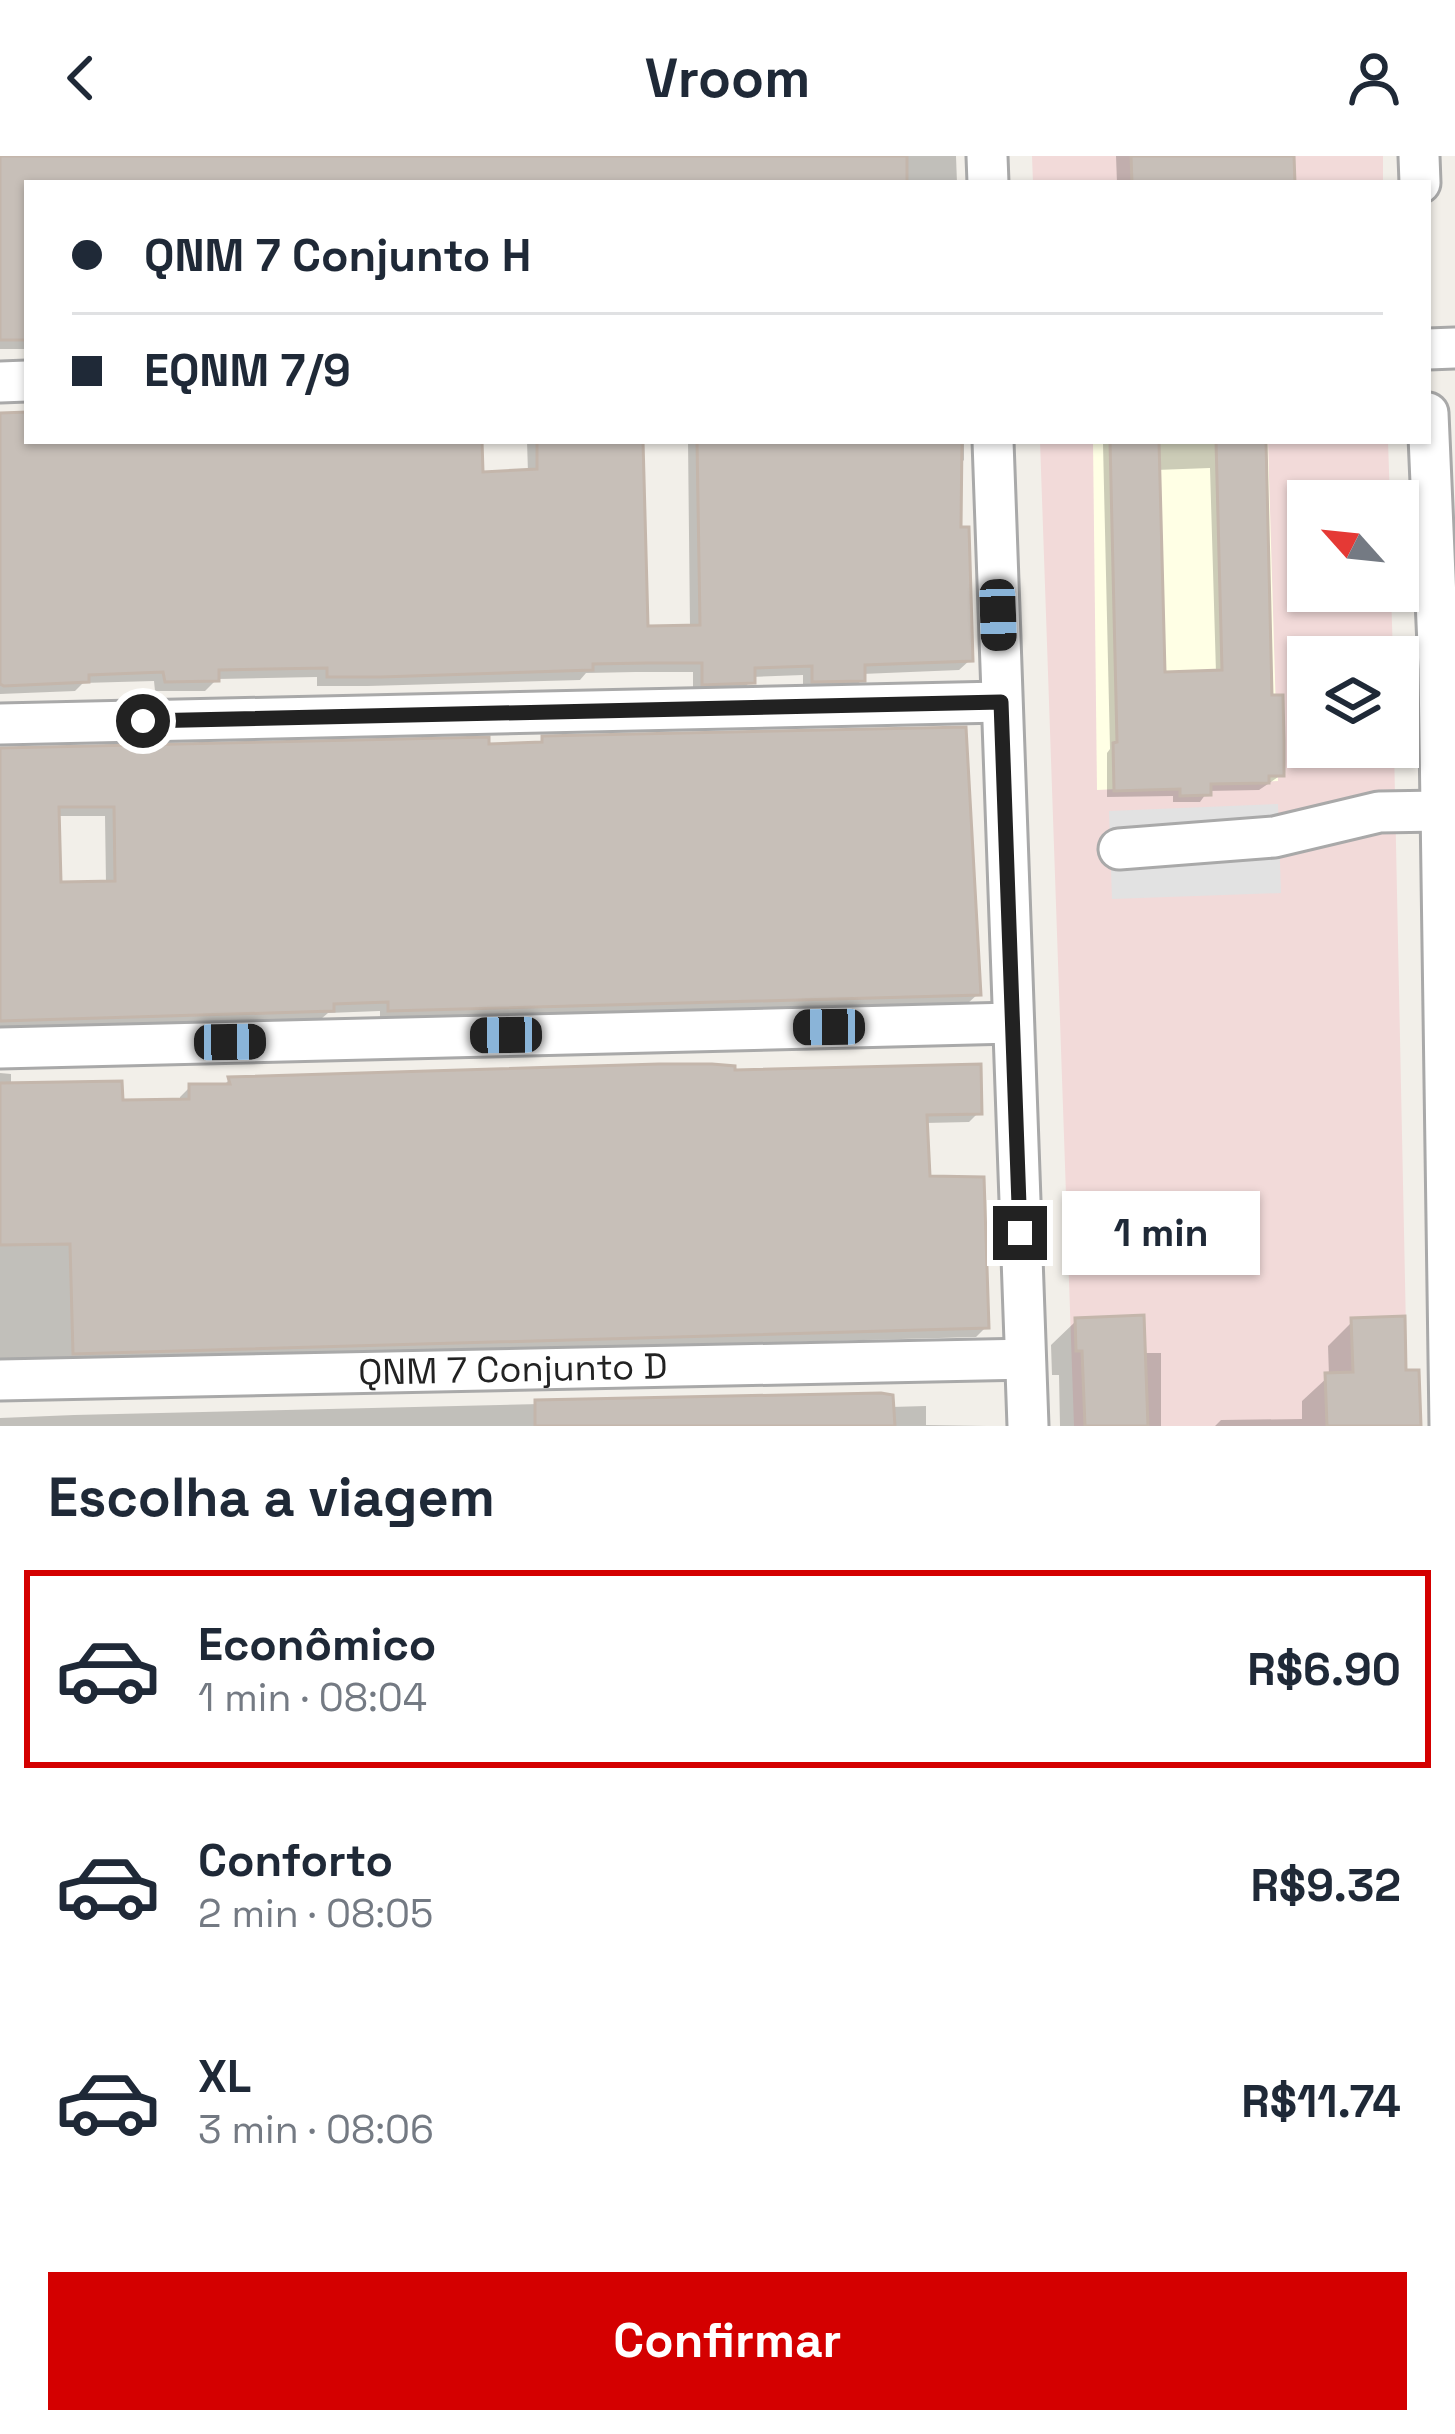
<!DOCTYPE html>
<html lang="pt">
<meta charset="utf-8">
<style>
body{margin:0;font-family:"Space Grotesk",sans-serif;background:#f6f6f7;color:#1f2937;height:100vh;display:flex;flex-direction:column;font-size:45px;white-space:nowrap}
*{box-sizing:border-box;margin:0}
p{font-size:39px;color:#747a83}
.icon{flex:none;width:66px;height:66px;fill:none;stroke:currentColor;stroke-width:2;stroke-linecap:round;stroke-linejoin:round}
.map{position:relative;height:1270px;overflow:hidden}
.drawer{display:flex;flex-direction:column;background:#fff;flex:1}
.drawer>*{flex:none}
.banner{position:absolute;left:24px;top:24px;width:1407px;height:264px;border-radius:0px;box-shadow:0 3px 9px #0004;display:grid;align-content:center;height:264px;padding:0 48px;background:#fff}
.needle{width:78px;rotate:297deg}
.fabs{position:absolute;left:1287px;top:324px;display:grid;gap:24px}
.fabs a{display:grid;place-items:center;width:132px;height:132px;border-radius:0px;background:#fff;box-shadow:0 3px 9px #0004;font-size:60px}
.end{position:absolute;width:54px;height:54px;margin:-27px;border:15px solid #222;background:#fff;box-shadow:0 0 0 6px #fff}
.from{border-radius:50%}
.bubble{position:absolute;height:84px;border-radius:0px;background:#fff;box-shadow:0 3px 9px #0004;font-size:39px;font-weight:600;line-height:84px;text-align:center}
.car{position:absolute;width:36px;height:72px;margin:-36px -18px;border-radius:15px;box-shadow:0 0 9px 3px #0007;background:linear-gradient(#222 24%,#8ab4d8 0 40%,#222 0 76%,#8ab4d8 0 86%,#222 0)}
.banner b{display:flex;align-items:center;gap:42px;height:114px;font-size:45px}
.banner b+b{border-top:3px solid #e0e1e3}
.banner i{width:30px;height:30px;background:#1f2937}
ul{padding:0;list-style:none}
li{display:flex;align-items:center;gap:36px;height:198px;margin:0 24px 18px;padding:0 24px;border:6px solid transparent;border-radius:0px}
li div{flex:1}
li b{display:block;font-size:45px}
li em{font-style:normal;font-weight:600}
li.active{border-color:#d40000}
li>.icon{width:108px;height:108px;stroke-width:1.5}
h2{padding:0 48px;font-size:54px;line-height:144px}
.cta{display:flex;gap:24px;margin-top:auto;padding:24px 48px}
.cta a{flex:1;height:138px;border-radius:0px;background:#d40000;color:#fff;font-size:48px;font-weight:600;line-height:138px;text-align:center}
header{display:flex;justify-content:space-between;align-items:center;height:156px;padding:0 48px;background:#fff;font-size:54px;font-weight:600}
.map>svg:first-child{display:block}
</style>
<header><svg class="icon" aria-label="back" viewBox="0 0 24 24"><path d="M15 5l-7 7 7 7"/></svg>Vroom<svg class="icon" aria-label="person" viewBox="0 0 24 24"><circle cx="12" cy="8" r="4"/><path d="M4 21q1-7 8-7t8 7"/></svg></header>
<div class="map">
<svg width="1455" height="1270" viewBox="0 0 1455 1270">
<rect width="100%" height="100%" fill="#f2efe9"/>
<path fill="#f2dad9" d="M1032,0H1383V27H1033Z
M1040,285H1388L1390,345H1308V435H1391L1393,501H1308V591H1394L1408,1270H1074Z"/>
<path fill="#ffffe5" d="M1093,285H1268L1278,625L1097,634Z"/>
<path fill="#e2e2e2" d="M1278,648L1281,737L1112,743L1109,655Z"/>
<path fill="#0003" fill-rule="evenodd" d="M0,0H956L957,27H27V193H0Z
M1116,0H1291L1292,27H1117Z
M0,261H27V285H479L480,319L528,317L527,285H641L645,473L690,472L688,285H964V304L959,309L958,374L970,504L959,514L862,518V524L851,534L803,535V519L752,521L742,537L693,538V516H636L586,517L580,524L368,530H317V521L217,523L205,535H155L154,525L83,527L75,535L0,538Z
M1093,285H1263L1269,542L1281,619L1259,634L1208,635L1200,646H1173V640L1107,641V597L1110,593L1103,288ZM1210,312L1216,517L1162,519L1156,314Z
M544,583L978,838L968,847L380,864V855L328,857L321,863L0,875V594L486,591L538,589ZM56,660H105L106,728L58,730Z
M0,917L11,918V929L120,947L180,946V941L190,931H222L229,924L732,917L979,956L969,966L925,967L927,1023L986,1171L976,1181L0,1207Z
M1076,1165L1142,1197H1161V1270H1060L1059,1219H1052L1051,1189Z
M1353,1165L1403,1216H1416L1418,1270H1215L1221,1264L1302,1263V1245L1329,1220L1328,1190Z
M881,1240L891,1251L926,1250V1269L987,1270H0V1262L74,1259Z"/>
<path fill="#c7bfb8" stroke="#c4b6ab" stroke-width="3" fill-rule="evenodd" d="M0,0H907V27H27V184H0Z
M1131,0H1294L1295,27H1132Z
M27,256V285H482L483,316L537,313V285H643L648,470L700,469L697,285H962L961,371H969L973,505L865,509V525L812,526V510L755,512V527L702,529V507H648L593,508V514L381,521H327V512L219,514V525L165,526L163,516L89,519V526L4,530L0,528V257Z
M1110,285H1159L1165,516L1222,514L1216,285H1266L1272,539H1283L1284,585V620H1269V627L1211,628V639L1180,640V633L1114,635L1113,587L1117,586Z
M966,571L981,839L388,855V846L334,848V855L0,865V592L489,581V588L542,586V580ZM59,651H114L115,725L61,726Z
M659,908H712L735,910V914L981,908L982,958L927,959L930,1020L984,1021L989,1172L73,1198L70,1088L0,1089V927L122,925L123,944L189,943V928H230L228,921Z
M1144,1159L1148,1270H1085L1082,1195H1076L1075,1162Z
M1405,1160L1406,1214H1419L1421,1270H1327L1325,1217L1353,1216L1351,1162Z
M881,1237L893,1239L895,1270H535V1244Z"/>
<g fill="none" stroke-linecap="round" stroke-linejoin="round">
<g stroke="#a9a9a9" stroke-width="45">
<g id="minor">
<path d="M987,0L988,27"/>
<path d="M1419,0L1420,27"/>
<path d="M1428,193L1455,192"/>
<path d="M0,226L27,225"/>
<path d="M1428,257L1439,513L1450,1270"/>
<path d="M993,285L1028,1270"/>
<path d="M0,568L1001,546"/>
<path d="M1119,693L1274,681L1379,656L1440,655"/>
<path d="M0,892L1013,867"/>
<path id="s1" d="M0,1224L1025,1203"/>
</g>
</g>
<use href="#minor" stroke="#fff" stroke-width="39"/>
</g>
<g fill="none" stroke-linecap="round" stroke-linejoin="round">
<path stroke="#222" stroke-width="15" d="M143,565L1001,546L1020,1077"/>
</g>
<g text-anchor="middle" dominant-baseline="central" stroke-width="9" stroke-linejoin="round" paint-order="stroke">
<g font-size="36" fill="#222" stroke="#fff">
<text stroke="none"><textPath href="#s1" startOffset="513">QNM 7 Conjunto D</textPath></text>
</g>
</g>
</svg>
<div class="fabs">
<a><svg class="needle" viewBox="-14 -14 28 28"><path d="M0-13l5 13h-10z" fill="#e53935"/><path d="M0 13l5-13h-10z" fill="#747a83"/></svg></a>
<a><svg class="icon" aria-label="layers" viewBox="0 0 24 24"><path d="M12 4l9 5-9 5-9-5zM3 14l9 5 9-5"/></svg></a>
</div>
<i class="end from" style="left:143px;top:565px"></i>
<i class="end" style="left:1020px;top:1077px"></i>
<div class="bubble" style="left:1062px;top:1035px;width:198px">1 min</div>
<i class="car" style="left:998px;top:459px;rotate:178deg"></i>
<i class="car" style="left:829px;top:871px;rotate:269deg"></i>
<i class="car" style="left:506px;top:879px;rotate:269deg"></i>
<i class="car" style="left:230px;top:886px;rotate:89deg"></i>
<div class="banner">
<b><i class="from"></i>QNM 7 Conjunto H</b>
<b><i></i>EQNM 7/9</b>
</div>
</div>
<section class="drawer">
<h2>Escolha a viagem</h2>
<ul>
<li class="active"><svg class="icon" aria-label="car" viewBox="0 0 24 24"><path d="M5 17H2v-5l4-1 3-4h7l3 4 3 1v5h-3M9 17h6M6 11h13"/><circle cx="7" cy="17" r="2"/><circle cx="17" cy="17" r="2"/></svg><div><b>Econômico</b><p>1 min · 08:04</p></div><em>R$6.90</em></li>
<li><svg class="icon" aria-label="car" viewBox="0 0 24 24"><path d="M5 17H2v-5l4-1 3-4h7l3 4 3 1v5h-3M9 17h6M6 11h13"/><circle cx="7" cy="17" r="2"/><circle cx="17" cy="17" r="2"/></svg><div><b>Conforto</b><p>2 min · 08:05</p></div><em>R$9.32</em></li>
<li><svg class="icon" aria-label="car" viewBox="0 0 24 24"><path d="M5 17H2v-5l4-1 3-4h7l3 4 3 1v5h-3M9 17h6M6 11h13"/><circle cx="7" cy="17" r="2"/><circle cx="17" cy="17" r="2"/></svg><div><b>XL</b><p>3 min · 08:06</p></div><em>R$11.74</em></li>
</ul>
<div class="cta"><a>Confirmar</a></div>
</section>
